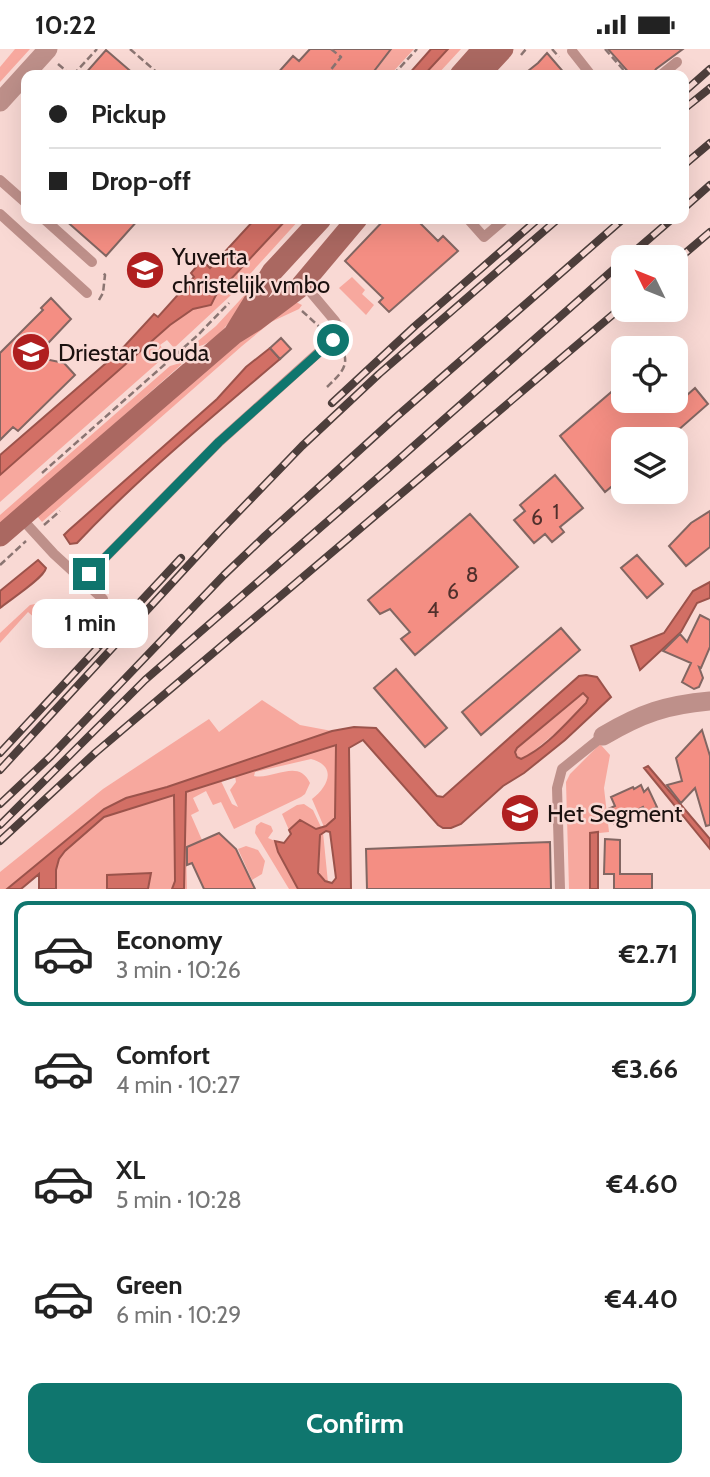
<!DOCTYPE html>
<meta charset="utf-8">
<style>
body{margin:0;font-family:Cabin,sans-serif;background:#f2f2f2;color:#222;height:100vh;display:flex;flex-direction:column;font-size:26px;white-space:nowrap}
*{box-sizing:border-box;margin:0}
p{font-size:23px;color:#767676}
.icon{flex:none;width:38px;height:38px;fill:none;stroke:currentColor;stroke-width:2;stroke-linecap:round;stroke-linejoin:round}
.map{position:relative;height:840px;overflow:hidden}
.side{display:flex;flex-direction:column;background:#fff;flex:1}
.side>*{flex:none}
.banner{position:absolute;left:21px;top:21px;width:668px;height:154px;border-radius:14px;box-shadow:0 7px 28px #0002;display:grid;align-content:center;height:154px;padding:0 28px;background:#fff}
.needle{width:46px;rotate:313deg}
.fabs{position:absolute;left:611px;top:196px;display:grid;gap:14px}
.fabs a{display:grid;place-items:center;width:77px;height:77px;border-radius:14px;background:#fff;box-shadow:0 7px 28px #0002;font-size:35px}
.end{position:absolute;width:32px;height:32px;margin:-16px;border:9px solid #0f766e;background:#fff;box-shadow:0 0 0 4px #fff}
.from{border-radius:50%}
.bubble{position:absolute;height:49px;border-radius:14px;background:#fff;box-shadow:0 7px 28px #0002;font-size:23px;font-weight:700;line-height:49px;text-align:center}
.banner b{display:flex;align-items:center;gap:24px;height:66px;font-size:26px}
.banner b+b{border-top:2px solid #e0e0e0}
.banner i{width:18px;height:18px;background:#222}
ul{padding:12px 0 0;list-style:none}
li{display:flex;align-items:center;gap:21px;height:105px;margin:0 14px 10px;padding:0 14px;border:4px solid transparent;border-radius:14px}
li div{flex:1}
li b{display:block;font-size:26px}
li em{font-style:normal;font-weight:700}
li.current{border-color:#0f766e}
li>.icon{width:63px;height:63px;stroke-width:1.5}
.primary-button{display:flex;gap:14px;margin-top:auto;padding:14px 28px}
.primary-button a{flex:1;height:80px;border-radius:14px;background:#0f766e;color:#fff;font-size:28px;font-weight:700;line-height:80px;text-align:center}
.status{display:flex;justify-content:space-between;align-items:center;height:49px;padding:0 35px;background:#fff;direction:ltr}
.status svg{height:19px;fill:currentColor}
.map>svg:first-child{display:block}
</style>
<div class="status"><b>10:22</b><svg viewBox="0 0 49 12"><path d="M0 12V9h3v3zM5 12V6h3v6zM10 12V3h3v9zM15 12V0h3v12zM26 1h20v11H26zM47 4h2v5h-2z"/></svg></div>
<div class="map">
<svg width="710" height="840" viewBox="0 0 710 840">
<rect width="100%" height="100%" fill="#f9d9d4"/>
<path fill="#f7a89e" d="M15,0H30L0,33V18Z
M391,0H414L390,26H371Z
M448,0H461L437,26H424Z
M287,170H300L230,247L174,299L167,291L160,296L165,303L161,307L163,309L0,453V426L170,276L193,260L205,258L215,251L216,246Z
M352,228L365,241L362,245L374,256L366,266L339,239Z
M252,238C241,256 216,302 192,297L216,277Z
M292,251L302,256L299,260L271,273L242,297L42,473L37,467L176,344Z
M180,314L182,315L0,476V466L170,317Z
M35,555L41,561L37,571L28,563L0,594V584L30,556Z
M583,644L587,647L588,652L558,682L526,708L521,710L515,704L517,699L578,646Z
M262,651L300,676L332,682L167,738L126,749L104,760L7,840H0V823L103,740L209,670L219,683Z
M336,695L335,769L324,778L312,750C329,737 337,717 311,710L255,723L254,727C274,731 298,709 310,734L305,745L301,748L234,780L221,753L213,756L206,742L193,749L199,762L191,766L202,791L186,799L187,840H184L186,743L221,732L232,755L238,758L230,741L236,733L235,727Z
M600,695L610,706L604,739L609,783L590,785V840H569L566,733L570,725Z
M174,746L175,832L172,840H148L151,824L108,826L107,840H56V821L59,810L65,802L104,768Z
M304,755L313,761L321,778L316,780L300,771L289,781L282,765L297,756Z
M261,773L271,777L273,782L268,789L275,792L278,803L298,840H289L255,784L256,777Z
M323,783L328,834L318,824L320,786Z
M246,797L258,801L265,812L262,825L252,831L238,800Z"/>
<path fill="#d26f65" stroke="#9b534b" stroke-width="2" fill-rule="evenodd" d="M431,0H448L424,26H408Z
M255,170H287L216,246L211,256L193,260L170,276L0,426V406L120,302L154,265L158,268L194,228L191,224L202,211L210,219Z
M270,299L280,310C211,369 139,428 77,494L70,495L64,486L69,481L217,350L246,318Z
M38,511L46,519C44,529 11,550 0,559V542Z
M710,533V549L697,554L681,583L640,621L631,597L664,584L693,542Z
M586,626L597,628L611,648L565,691L524,724L503,737L461,775L451,779H443L438,776L363,691L349,699L351,840H298L278,803L275,792L284,794L291,785L289,781L300,771L316,780L326,777L335,769L336,696L186,743L184,840H172L175,832L174,746L104,768L65,802L59,810L56,821V840H39V825L21,840H7L104,760L126,749L167,738L332,682L354,678L376,679L437,747L443,748L579,627ZM583,644L588,649L586,654C567,673 546,699 521,710L517,708L515,703L517,699ZM326,782L330,783L336,829L332,834L325,832L318,824L320,786Z
M648,717L710,790V800L644,719Z
M598,783V840H590V784Z
M151,824L148,840H107V826Z"/>
<path fill="#f48e83" stroke="#826662" stroke-width="2" d="M310,0H391L371,26H276L293,7L299,12Z
M608,0H683L656,20L652,26H631Z
M106,1L135,26H84Z
M547,4L566,26H523L538,14Z
M64,170H139L106,207Z
M385,170H416L438,192L443,187L458,202L389,263L379,253L383,249L345,212Z
M51,249L71,270L35,308L64,314L75,326L18,382L13,378L0,391V304L43,261L41,259Z
M281,289L291,300L280,310L270,299Z
M623,333V352H676V334L686,347L695,339L708,355L668,390H623V428L605,443L560,387Z
M555,426L583,459L560,478L564,483L552,493L545,485L534,494L514,471L525,462L520,456Z
M710,462V498L686,517L669,497L691,474Z
M470,465L518,518L415,606L401,590L410,583L390,560L380,565L368,551Z
M637,506L663,535L647,549L621,519Z
M700,566L710,571V598L701,619L699,618L703,629L699,638L694,640L682,633L691,614L663,602L680,585L687,593Z
M561,579L580,601L481,686L462,663Z
M396,620L447,679L425,698L374,639Z
M702,681L710,707V776L706,777L695,739L681,754L667,736L682,732L676,709Z
M641,736L644,743L648,739L657,758L646,764L643,758L614,774L608,760L615,757L611,748L633,738L634,740Z
M219,784L236,800L255,840H204L192,814L187,816V798Z
M605,790L620,791V825H652V840H614V825H604Z
M550,793L551,840H367L366,800Z"/>
<g fill="none" stroke-linecap="round" stroke-linejoin="round">
<path stroke="#8b7572" stroke-width="2.5" stroke-dasharray="7 3.5" stroke-linecap="butt" d="M130,0L160,26
M331,0L341,8L329,23L334,26
M552,0L559,8
M605,0L628,26
M521,6L526,0
M58,15L71,26
M73,26L97,0
M393,26L417,0
M99,251L103,244L105,226L102,222
M302,262L323,281
M327,338C339,326 351,317 342,300
M42,424L198,286L229,254
M44,476L60,462
M0,516L26,492"/>
<path stroke="#be908a" stroke-width="10" d="M572,2L591,26
M661,26L677,13
M0,131L26,154
M0,165L87,244
M44,170L92,213
M468,170L484,188L505,170
M21,469L54,505L103,550
M89,525L219,393L339,285V278L335,272L303,234
M560,840L557,739L562,720L603,687"/>
<path stroke="#be908a" stroke-width="19" d="M0,53L48,0
M603,687C642,664 666,656 710,652"/>
<path stroke="#aa6861" stroke-width="21" d="M460,26L483,0
M479,26L503,0
M235,283L272,223L321,170
M0,487L234,285L255,272L299,239L357,170"/>
<g stroke="#4d3e3b" stroke-width="8">
<path id="rail" d="M684,43L710,20
M684,60L710,39
M684,116L710,94
M684,159L710,136
M628,208L672,170
M676,212L710,183
M332,354L415,277L538,170
M0,704L181,509
M0,721L219,483L302,397L379,325L558,170
M0,755L51,707L224,526L265,487L395,369L623,170
M0,776L145,631L390,418L623,212
M0,792L95,704L623,257"/>
</g>
<use href="#rail" stroke="#f9d9d4" stroke-width="5" stroke-dasharray="16" stroke-linecap="butt"/>
</g>
<g fill="none" stroke-linecap="round" stroke-linejoin="round">
<path stroke="#0f766e" stroke-width="9" d="M89,525L219,393L333,291"/>
</g>
<defs>
<g id="school-disc" transform="scale(2.0125)"><circle r="9.5" fill="#b01f1f" stroke="#f9d9d4"/><path d="M0-5L7-2L0 1L-7-2ZM-4 1L0 2.5L4 1V4Q0 6-4 4Z" fill="#fff"/></g>
</defs>
<g fill-rule="evenodd">
<use href="#school-disc" x="145" y="221"/>
<use href="#school-disc" x="31" y="303"/>
<use href="#school-disc" x="520" y="764"/>
</g>
<g text-anchor="middle" dominant-baseline="central" stroke-width="5" stroke-linejoin="round" paint-order="stroke">
<g font-size="21" fill="#51302c">
<text x="556" y="462">1</text>
<text x="537" y="468">6</text>
<text x="472" y="525">8</text>
<text x="453" y="542">6</text>
<text x="433" y="560">4</text>
</g>
<g font-size="24" fill="#1b110f" stroke="#f9d9d4" text-anchor="start">
<text x="172" y="207">Yuverta<tspan x="172" dy="28">christelijk vmbo</tspan></text>
<text x="58" y="303">Driestar Gouda</text>
<text x="547" y="764">Het Segment</text>
</g>
</g>
</svg>
<div class="fabs">
<a><svg class="needle" viewBox="-14 -14 28 28"><path d="M0-13l5 13h-10z" fill="#e53935"/><path d="M0 13l5-13h-10z" fill="#767676"/></svg></a>
<a><svg class="icon" aria-label="locate" viewBox="0 0 24 24"><circle cx="12" cy="12" r="6"/><path d="M12 2v4M12 18v4M2 12h4M18 12h4"/></svg></a>
<a><svg class="icon" aria-label="layers" viewBox="0 0 24 24"><path d="M12 4l9 5-9 5-9-5zM3 14l9 5 9-5"/></svg></a>
</div>
<i class="end from" style="left:333px;top:291px"></i>
<i class="end" style="left:89px;top:525px"></i>
<div class="bubble" style="left:32px;top:550px;width:116px">1 min</div>
<div class="banner">
<b><i class="from"></i>Pickup</b>
<b><i></i>Drop-off</b>
</div>
</div>
<section class="side">
<ul>
<li class="current"><svg class="icon" aria-label="car" viewBox="0 0 24 24"><path d="M5 17H2v-5l4-1 3-4h7l3 4 3 1v5h-3M9 17h6M6 11h13"/><circle cx="7" cy="17" r="2"/><circle cx="17" cy="17" r="2"/></svg><div><b>Economy</b><p>3 min · 10:26</p></div><em>€2.71</em></li>
<li><svg class="icon" aria-label="car" viewBox="0 0 24 24"><path d="M5 17H2v-5l4-1 3-4h7l3 4 3 1v5h-3M9 17h6M6 11h13"/><circle cx="7" cy="17" r="2"/><circle cx="17" cy="17" r="2"/></svg><div><b>Comfort</b><p>4 min · 10:27</p></div><em>€3.66</em></li>
<li><svg class="icon" aria-label="car" viewBox="0 0 24 24"><path d="M5 17H2v-5l4-1 3-4h7l3 4 3 1v5h-3M9 17h6M6 11h13"/><circle cx="7" cy="17" r="2"/><circle cx="17" cy="17" r="2"/></svg><div><b>XL</b><p>5 min · 10:28</p></div><em>€4.60</em></li>
<li><svg class="icon" aria-label="car" viewBox="0 0 24 24"><path d="M5 17H2v-5l4-1 3-4h7l3 4 3 1v5h-3M9 17h6M6 11h13"/><circle cx="7" cy="17" r="2"/><circle cx="17" cy="17" r="2"/></svg><div><b>Green</b><p>6 min · 10:29</p></div><em>€4.40</em></li>
</ul>
<div class="primary-button"><a>Confirm</a></div>
</section>
